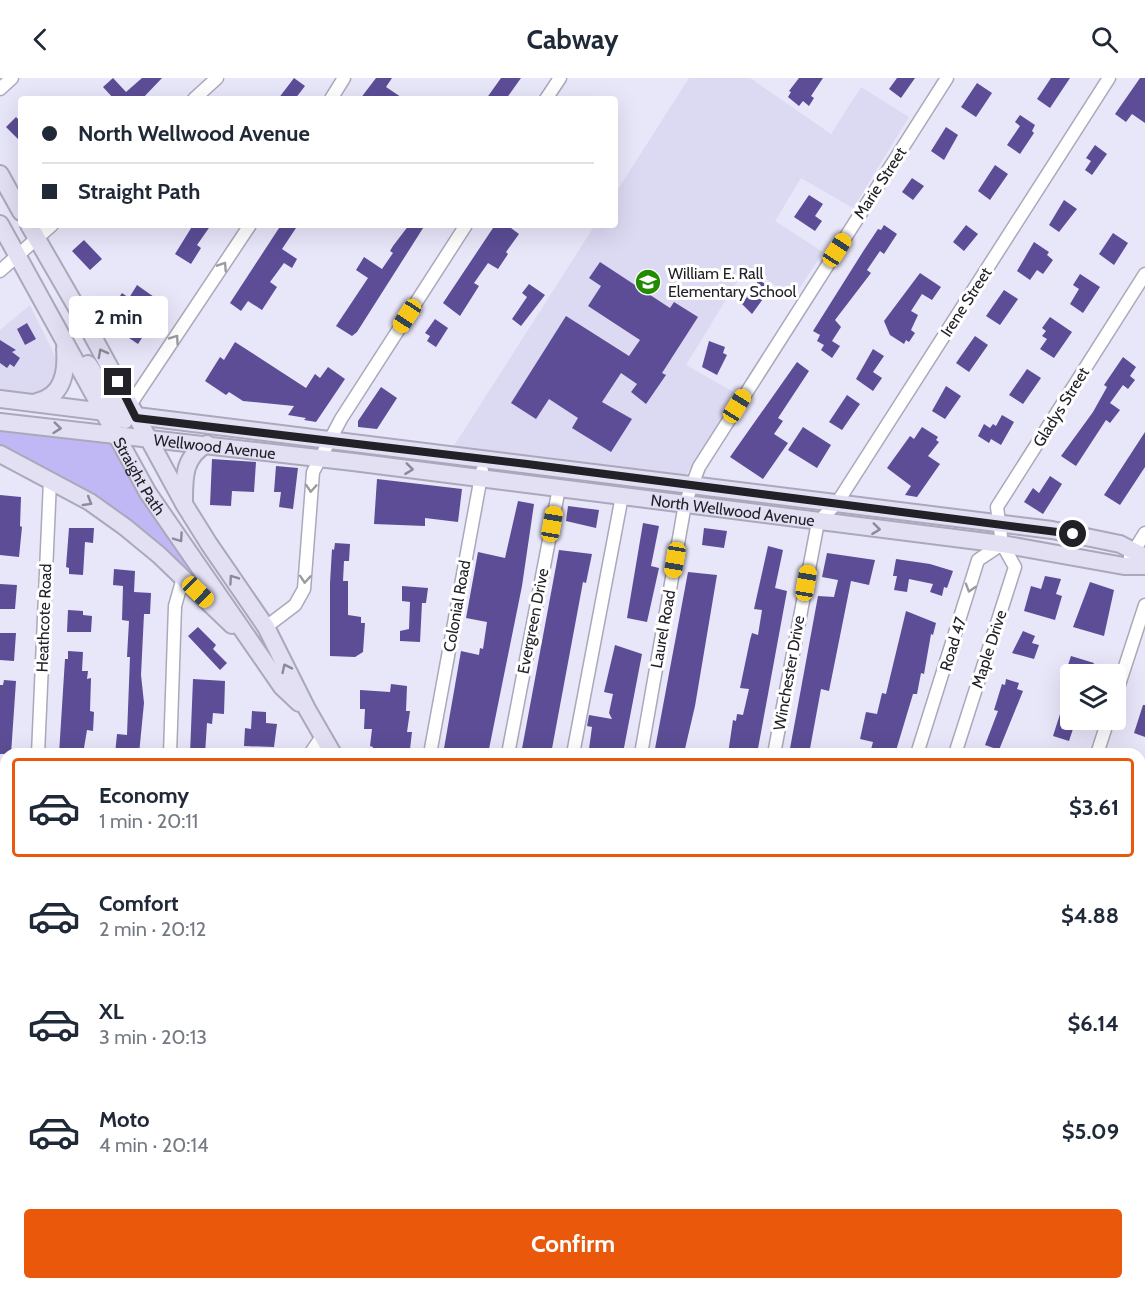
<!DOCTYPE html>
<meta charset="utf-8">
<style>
body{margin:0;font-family:Cabin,sans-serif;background:#f6f6f7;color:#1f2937;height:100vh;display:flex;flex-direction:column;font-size:22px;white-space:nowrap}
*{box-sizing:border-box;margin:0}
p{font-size:20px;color:#747a83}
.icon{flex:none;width:33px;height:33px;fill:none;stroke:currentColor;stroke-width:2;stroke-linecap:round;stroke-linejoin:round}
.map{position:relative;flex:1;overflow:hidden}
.panel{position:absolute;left:0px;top:670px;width:1146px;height:542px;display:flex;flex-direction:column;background:#fff;border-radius:18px 18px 0 0;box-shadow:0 6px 24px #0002}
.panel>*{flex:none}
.top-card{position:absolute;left:18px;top:18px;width:600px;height:132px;border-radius:6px;box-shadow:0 6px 24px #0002;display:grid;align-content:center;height:132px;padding:0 24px;background:#fff}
.controls{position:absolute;left:1060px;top:586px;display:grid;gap:12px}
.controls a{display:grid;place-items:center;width:66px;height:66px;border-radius:6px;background:#fff;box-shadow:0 6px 24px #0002;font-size:30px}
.end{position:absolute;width:27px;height:27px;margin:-14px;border:8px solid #222128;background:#fff;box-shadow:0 0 0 3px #fff}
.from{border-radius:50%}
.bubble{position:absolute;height:42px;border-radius:6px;background:#fff;box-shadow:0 6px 24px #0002;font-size:20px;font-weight:800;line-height:42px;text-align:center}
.car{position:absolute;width:18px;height:36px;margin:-18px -9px;border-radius:8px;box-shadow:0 0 4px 2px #0007;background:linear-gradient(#f5c518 24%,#345 0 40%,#f5c518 0 76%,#345 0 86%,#f5c518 0)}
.top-card b{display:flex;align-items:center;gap:21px;height:57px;font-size:22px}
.top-card b+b{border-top:2px solid #e0e1e3}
.top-card i{width:15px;height:15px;background:#1f2937}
ul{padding:10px 0 0;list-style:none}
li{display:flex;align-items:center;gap:18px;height:99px;margin:0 12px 9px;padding:0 12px;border:3px solid transparent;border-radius:6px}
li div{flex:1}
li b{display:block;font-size:22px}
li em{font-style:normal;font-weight:800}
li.current{border-color:#ea580c}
li>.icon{width:54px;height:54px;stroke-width:1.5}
.primary-button{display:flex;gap:12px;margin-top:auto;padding:12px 24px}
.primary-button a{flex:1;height:69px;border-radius:6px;background:#ea580c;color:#fff;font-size:24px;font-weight:800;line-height:69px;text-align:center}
header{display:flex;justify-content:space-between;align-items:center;height:78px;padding:0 24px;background:#fff;font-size:27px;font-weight:800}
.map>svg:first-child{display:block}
</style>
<header><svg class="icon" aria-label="back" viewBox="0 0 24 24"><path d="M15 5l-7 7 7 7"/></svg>Cabway<svg class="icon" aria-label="search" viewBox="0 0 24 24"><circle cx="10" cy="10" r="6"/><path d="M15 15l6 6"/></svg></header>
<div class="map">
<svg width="1145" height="1211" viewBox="0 0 1145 1211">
<rect width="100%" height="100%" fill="#e8e6f9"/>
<path fill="#dcd9f3" d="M689,0H750L831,56L861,9L909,39L853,130L801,100L775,143L823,174L794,219L746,189L686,287L737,316L684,400L452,371L595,147H615V116Z
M30,227L61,290L43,319L0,317V252Z"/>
<path fill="#c0b8f5" d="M0,349L112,362C139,424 184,477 223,531L133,448L0,373Z"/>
<path fill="#5c4d96" d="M113,0L126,14L142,0H162L142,21H114L103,9Z
M294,0L305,8L295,21H278Z
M376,0H392L386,9L404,21H360Z
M501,0H521L506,21H486Z
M799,0H823L811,18L814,20L809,28L803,23L799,28L788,19L791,14L789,13Z
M897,0H915L901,20L889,11Z
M1051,0H1070L1050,30L1037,21Z
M1140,0H1145V45L1132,36L1126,44L1115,36Z
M977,5L992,15L976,39L961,29Z
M1020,37L1035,47L1032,53L1034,55L1020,76L1007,67L1020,48L1015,44Z
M16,39L21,44V64L6,49Z
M946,49L958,57L944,82L931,73Z
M1095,67L1107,76L1092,97L1085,92L1091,83L1086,80Z
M995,87L1008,96L990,122L978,113Z
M912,100L924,108L913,122L902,114Z
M809,117L823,126L815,138L822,143L815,153L794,139Z
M1064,122L1077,131L1059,154L1049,147Z
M193,147H211L197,167L201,170L191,186L175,176Z
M281,147H298L282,171L297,181L292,190L284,185L270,204L277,209L262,232L248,223L241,233L230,225Z
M409,147H425L357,254L352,258L336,248L368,200L356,192L364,179L382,191L393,175L390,173L393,168Z
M495,147H507L519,156L506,174L508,176L498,191L488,185L474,205L479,208L460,238L443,225Z
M884,147L897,156L884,176L880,173L867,192L871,195L835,242L841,249L832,263L840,268L832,280L821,272L824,267L817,263L820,257L813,253L864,172L878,151L881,152Z
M966,147L978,156L964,173L953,164Z
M1113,155L1128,165L1114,187L1099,176Z
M84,162L102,181L90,192L72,173Z
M1034,164L1049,174L1047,177L1053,182L1043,196L1037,192L1030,202L1017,193Z
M600,184L670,230L674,224L698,239L662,295L666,297L646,326L631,314L637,306L621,295L602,324L632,341L611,374L572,350L578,340L549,321L536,341L511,325L566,238L629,278L640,262L588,228L601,208L589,200Z
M920,195L941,209L932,222L922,216L911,233L918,237L911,252L915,255L909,264L906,262L904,266L890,257L884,243Z
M1080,196L1100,209L1083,235L1070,226L1079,211L1073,207Z
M759,202L771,210L752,236L742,226Z
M529,206L545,217L521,248L512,241L527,219L522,215Z
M137,207L164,226L138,266L126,258L119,247L122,243L112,236L115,232L112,230L122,215L129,220Z
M1004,212L1018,221L1000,247L986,238Z
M1050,239L1072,254L1054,280L1040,271L1047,261L1042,258L1046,253L1042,250Z
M435,241L448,250L436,269L427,263L430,258L425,255Z
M27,245L36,261L25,267L17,251Z
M975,258L988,267L969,294L956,285Z
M0,262L16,272L12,274L20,280L14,289L10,286L7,290L0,285Z
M709,263L725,269L723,275L727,277L717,297L702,289Z
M235,264L306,310L315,296L320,300L328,289L345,301L316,344L304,342L306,340L288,337L294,328L243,323L229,314L226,317L205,303L220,279L224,282Z
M873,271L884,278L873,294L882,300L873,313L856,301Z
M1123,279L1136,289L1130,298L1135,302L1128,311L1123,307L1110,325L1120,332L1110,345L1106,342L1076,388L1061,378L1093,334L1107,309L1104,307Z
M797,284L809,293L778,340L783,343L774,356L788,365L763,401L730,379Z
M1027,291L1041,300L1023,326L1009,317Z
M946,308L961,318L945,341L932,333Z
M381,309L397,320L377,351L358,349V343Z
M847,317L860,326L842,352L829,344Z
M1002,337L1014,344L1001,367L991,361L989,365L978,358L984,346L990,350L993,346L996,348Z
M803,349L831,367L817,390L788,372Z
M922,349L938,359L936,362L939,364L928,378L940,386L917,419L905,417L911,408L887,390L910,358L914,361Z
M1145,354V389L1120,427L1104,417Z
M212,381L256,384L254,414L232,413L231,428L210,427Z
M276,388L298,390L293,431L279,429L281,414H274Z
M1050,398L1062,406L1043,436L1024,424L1033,410L1039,415Z
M377,401L462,411L458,444L425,440V448L374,446Z
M0,417L21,419L20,448L22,449L19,479L0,477Z
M518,423L534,426L522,508L488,676H443L461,573L479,577L480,570L483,571L487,544L466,540L478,474L505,480Z
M568,428L599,432L596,450L566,443Z
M643,445L659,448L651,488L659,490L647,544L627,540Z
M69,450H94L93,465L85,464L83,497L69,496V490L66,489Z
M704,450L727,453L724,470L702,467Z
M335,465L350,466L349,483H344L343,503H348V537L361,539V545H365L363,574L355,579L330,578V505L332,471L334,472Z
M768,468L783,472L775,510L787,513L757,676H728L733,642L736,643L737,636L743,637L749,611L740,610L750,562L752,555L758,557L762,532L754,531Z
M559,472L592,476L586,505L583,504L551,676H521Z
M827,475L875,482L869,507L851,503L829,613L821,611L809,676H789L818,518L834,519L838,502L822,499Z
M896,481L930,486L953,493L947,510L944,509L942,518L930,514L933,506L909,501L907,514L894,512L897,498H893Z
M114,491L135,493L134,514L151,515L150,536H144L141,597L144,625L139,676H115L117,656L127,657L130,579H127L129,543L122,542L123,508L113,507Z
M688,494L717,497L695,628L684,675L654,676Z
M1045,498L1061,501L1056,516L1062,518L1055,542L1024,533L1031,508L1041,511Z
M1090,504L1114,512L1104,558L1073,549Z
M0,506L17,507L15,531H0Z
M402,508L428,510L426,525H422L420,564L400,563V553L409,551L410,524L402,523Z
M68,532L83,533V537L92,538L91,554H67Z
M906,533L936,545L933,557L931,556L924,596L921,595L917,616H913L895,676L870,675L873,664L860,661L866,634L877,636L882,615L886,616Z
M198,549L216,567L213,571L227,585L220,592L188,558Z
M1023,553L1035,558L1032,565L1039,567L1034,581L1012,575Z
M0,555H16L14,583L0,582Z
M615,567L642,576L623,675L589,671L592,649L587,648L589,637L612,641L609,635L613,616L604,614Z
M68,573L83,574L82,593H88L87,601L91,600L90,633L94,634L93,653L87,652L83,676H59L65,581H68Z
M1071,578L1094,585L1090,597H1073L1074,593L1067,590Z
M193,601L225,603L224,636L213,635L212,646L207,645L205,676H190Z
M1006,601L1019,605L1017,611L1023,613L999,672L985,667L998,633L994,632L1002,606L1005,607Z
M4,602L16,603L11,676H0V607H3Z
M391,606L407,608L406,633H410L407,654H412L410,671L406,670L405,676H372L373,669L370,668L372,651H364L365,631H360V612L390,614Z
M1069,608L1071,642H1076L1069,663L1053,658Z
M1143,627H1145V659L1134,655Z
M252,633L266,634V645L277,646L274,669L244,668L245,650L251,651Z"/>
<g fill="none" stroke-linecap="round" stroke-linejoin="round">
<g stroke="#aaa8ba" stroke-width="15">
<path id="minor" d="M0,11L12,0
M194,21L217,0
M331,21L344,0
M546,21L560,0
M0,193L52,147
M130,327L250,147
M1130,479L1145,455
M266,549L295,527L304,511L313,394L341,341L466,147
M1116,616L1145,527
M38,676L50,403
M170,676L175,528L183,500
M310,676L323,657
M430,676L482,393
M508,676L559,410
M573,676L622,418
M641,676L685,426L699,389L947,0
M774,676L818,444L837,425L1109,0
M917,676L978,482L1002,466
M955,676L1015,489L1002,466L997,429L1145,196
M1097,676L1108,642
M0,804H6
M1140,961L1145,963
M1140,993L1145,977
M14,1211V1206
M147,1211V1206
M276,1211V1206
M428,1211L429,1206
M596,1211L597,1206
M786,1211L787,1206
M927,1211L929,1206
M1072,1211L1074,1206"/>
</g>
<g stroke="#aaa8ba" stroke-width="20">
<g id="secondary">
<path d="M0,96L21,134"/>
<path id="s1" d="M0,146L148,415L282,609L299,625"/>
<path d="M29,147L85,244L184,426L209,466L266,549L307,631L333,676"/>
<path d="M88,286L125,342"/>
<path d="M0,321L1052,452L1120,466L1145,479"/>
<path d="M36,324C63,319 67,294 65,270"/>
<path id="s2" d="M0,344L353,384L1002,466L1124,488H1145"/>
<path d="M0,376L90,424L125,449L159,477L232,547"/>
<path d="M184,425C184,400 183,379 207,366"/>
<path d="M649,1206L652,1211"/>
</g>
</g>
<use href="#minor" stroke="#fff" stroke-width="12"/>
<use href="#secondary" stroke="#e3e0f4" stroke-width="16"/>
</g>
<defs><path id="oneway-chevron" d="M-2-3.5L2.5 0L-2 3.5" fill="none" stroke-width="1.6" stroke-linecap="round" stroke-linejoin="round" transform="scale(1.5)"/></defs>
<g stroke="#9c9b9e">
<use href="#oneway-chevron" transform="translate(223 188) rotate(-57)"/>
<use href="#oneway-chevron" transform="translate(175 261) rotate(-55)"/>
<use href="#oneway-chevron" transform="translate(311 410) rotate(94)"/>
<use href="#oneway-chevron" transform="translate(305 501) rotate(94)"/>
<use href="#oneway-chevron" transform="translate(970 510) rotate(107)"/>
</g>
<g stroke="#8c8a98">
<use href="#oneway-chevron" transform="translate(102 275) rotate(-118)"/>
<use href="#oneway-chevron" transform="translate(57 350) rotate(6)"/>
<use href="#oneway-chevron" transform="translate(409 391) rotate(7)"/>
<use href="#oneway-chevron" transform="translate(88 424) rotate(31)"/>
<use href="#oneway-chevron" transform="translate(876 451) rotate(7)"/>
<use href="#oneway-chevron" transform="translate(179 460) rotate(55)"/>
<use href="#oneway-chevron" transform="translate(233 501) rotate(-125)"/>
<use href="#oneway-chevron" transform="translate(286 590) rotate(-116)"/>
</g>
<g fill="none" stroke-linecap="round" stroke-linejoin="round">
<path stroke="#222128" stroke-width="8" d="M118,304L136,340L527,386L1073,456"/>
</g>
<defs>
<g id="school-disc" transform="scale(1.35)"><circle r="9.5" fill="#228a03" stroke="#fff"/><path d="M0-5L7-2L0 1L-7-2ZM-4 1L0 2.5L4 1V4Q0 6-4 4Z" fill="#fff"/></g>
</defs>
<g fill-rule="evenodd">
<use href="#school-disc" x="648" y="204"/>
</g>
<g text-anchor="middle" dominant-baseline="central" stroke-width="6" stroke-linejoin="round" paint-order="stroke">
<g font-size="16" fill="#222128" stroke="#fff">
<text transform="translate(880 105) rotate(-57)">Marie Street</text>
<text transform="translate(966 224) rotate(-57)">Irene Street</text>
<text transform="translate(1061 329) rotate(-58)">Gladys Street</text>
<text stroke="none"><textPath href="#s2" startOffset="216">Wellwood Avenue</textPath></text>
<text stroke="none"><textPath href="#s1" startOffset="288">Straight Path</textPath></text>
<text stroke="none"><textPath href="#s2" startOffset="738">North Wellwood Avenue</textPath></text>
<text transform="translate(457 528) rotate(-80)">Colonial Road</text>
<text transform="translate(44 540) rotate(-88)">Heathcote Road</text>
<text transform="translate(533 543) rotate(-79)">Evergreen Drive</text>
<text transform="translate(663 551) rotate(-80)">Laurel Road</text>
<text transform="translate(953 566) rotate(-73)">Road 47</text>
<text transform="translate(989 571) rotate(-72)">Maple Drive</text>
<text transform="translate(789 595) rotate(-80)">Winchester Drive</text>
</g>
<g font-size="16" fill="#222128" stroke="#fff" text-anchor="start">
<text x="668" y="195">William E. Rall<tspan x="668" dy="18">Elementary School</tspan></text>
</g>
</g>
</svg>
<div class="controls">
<a><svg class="icon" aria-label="layers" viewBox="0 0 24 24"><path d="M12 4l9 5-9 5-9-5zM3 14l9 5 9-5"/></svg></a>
</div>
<i class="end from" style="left:1073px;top:456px"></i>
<i class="end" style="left:118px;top:304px"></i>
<div class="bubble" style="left:69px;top:218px;width:99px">2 min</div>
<i class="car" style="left:837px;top:172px;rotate:33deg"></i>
<i class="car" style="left:407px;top:238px;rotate:213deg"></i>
<i class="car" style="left:737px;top:328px;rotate:32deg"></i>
<i class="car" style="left:552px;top:446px;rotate:10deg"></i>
<i class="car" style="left:675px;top:482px;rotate:190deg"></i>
<i class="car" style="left:806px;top:505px;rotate:10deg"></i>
<i class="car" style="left:198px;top:514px;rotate:134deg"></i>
<div class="top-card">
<b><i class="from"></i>North Wellwood Avenue</b>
<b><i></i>Straight Path</b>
</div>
<section class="panel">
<ul>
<li class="current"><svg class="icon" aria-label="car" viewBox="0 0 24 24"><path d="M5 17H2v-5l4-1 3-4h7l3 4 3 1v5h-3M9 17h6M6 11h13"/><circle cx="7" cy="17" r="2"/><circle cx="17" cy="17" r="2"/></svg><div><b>Economy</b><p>1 min · 20:11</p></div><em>$3.61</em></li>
<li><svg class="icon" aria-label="car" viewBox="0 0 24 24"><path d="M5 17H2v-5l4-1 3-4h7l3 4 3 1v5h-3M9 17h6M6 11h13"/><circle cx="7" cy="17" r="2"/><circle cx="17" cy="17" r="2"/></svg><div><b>Comfort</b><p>2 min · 20:12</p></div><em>$4.88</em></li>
<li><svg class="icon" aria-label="car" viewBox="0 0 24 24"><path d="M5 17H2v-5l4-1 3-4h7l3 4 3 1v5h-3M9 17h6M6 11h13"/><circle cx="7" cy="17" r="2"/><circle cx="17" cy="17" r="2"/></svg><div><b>XL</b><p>3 min · 20:13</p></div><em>$6.14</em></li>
<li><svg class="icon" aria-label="car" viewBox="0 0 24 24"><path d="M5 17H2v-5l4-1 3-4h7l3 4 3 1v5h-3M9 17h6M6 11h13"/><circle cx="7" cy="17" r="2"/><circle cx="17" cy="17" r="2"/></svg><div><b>Moto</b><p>4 min · 20:14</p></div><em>$5.09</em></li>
</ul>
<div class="primary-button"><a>Confirm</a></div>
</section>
</div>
